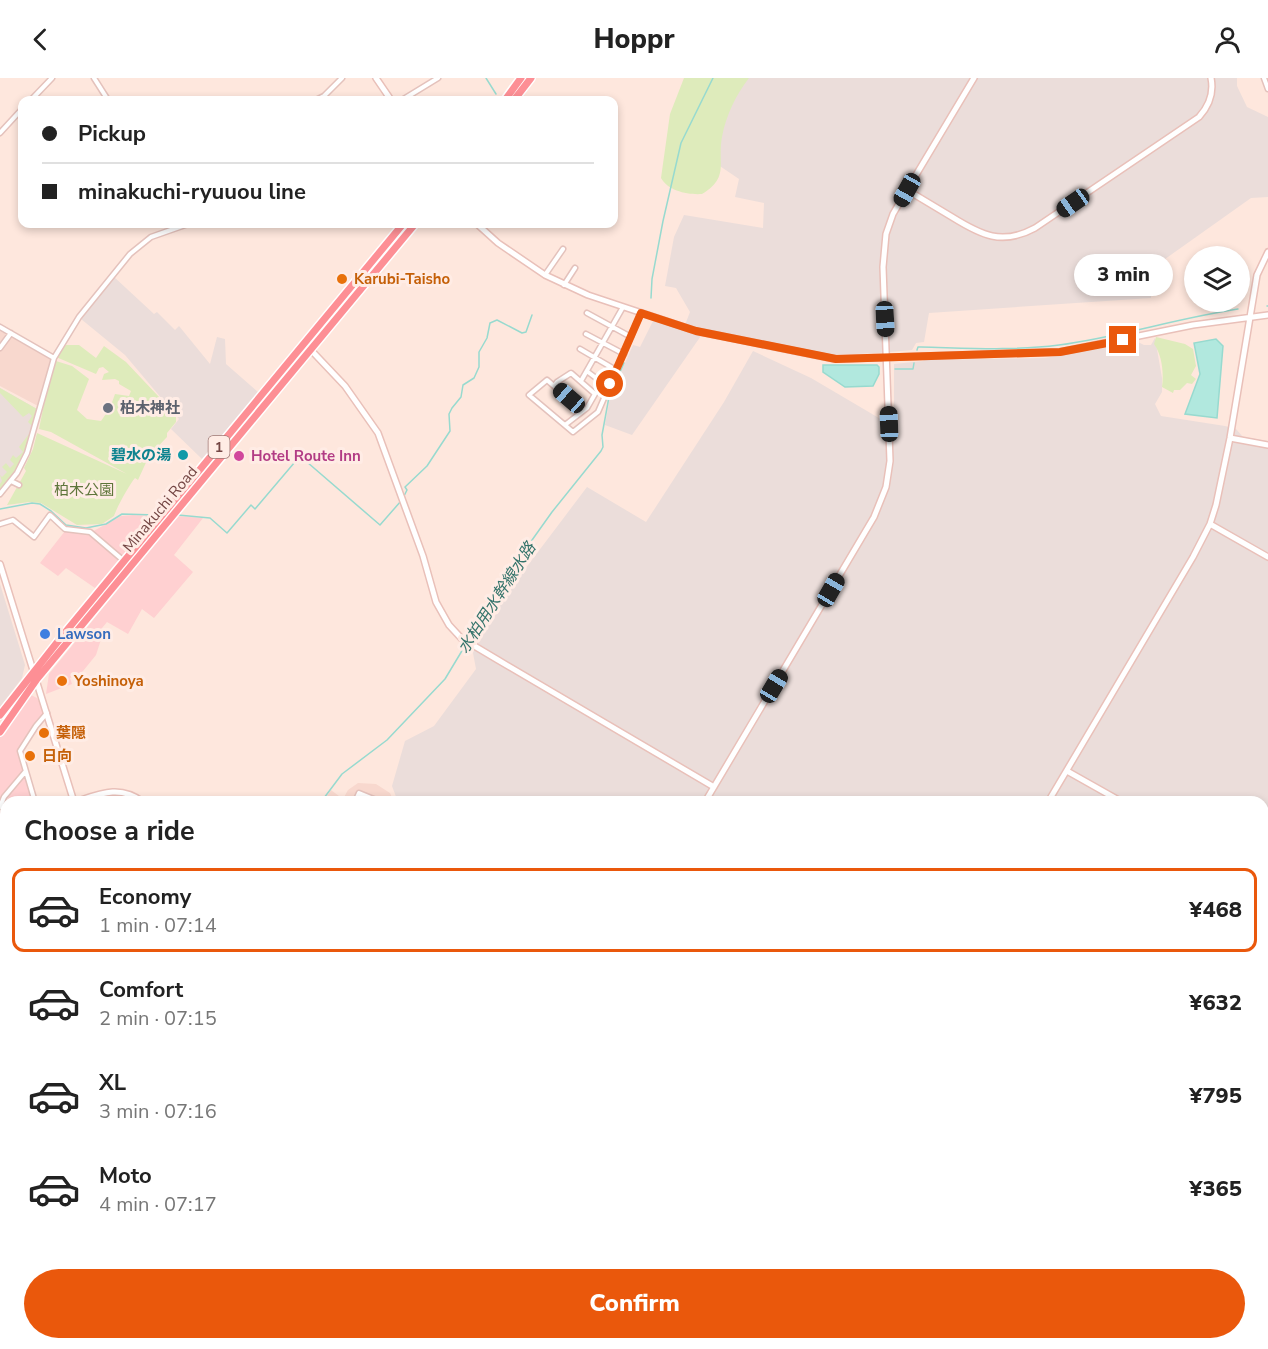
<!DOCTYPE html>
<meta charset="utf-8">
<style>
body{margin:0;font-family:"Nunito Sans","Noto Sans JP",sans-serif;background:#f2f2f2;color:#222;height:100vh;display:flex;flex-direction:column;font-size:22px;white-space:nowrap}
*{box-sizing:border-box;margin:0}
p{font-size:20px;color:#767676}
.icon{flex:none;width:33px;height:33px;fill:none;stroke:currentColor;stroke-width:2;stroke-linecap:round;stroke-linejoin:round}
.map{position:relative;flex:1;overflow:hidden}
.side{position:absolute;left:0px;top:718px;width:1269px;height:554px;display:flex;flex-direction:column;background:#fff;border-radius:18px 18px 0 0;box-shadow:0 3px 9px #0003}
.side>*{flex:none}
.guide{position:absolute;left:18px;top:18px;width:600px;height:132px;border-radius:12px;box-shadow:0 3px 9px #0003;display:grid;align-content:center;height:132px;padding:0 24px;background:#fff}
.controls{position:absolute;left:1184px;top:168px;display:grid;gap:12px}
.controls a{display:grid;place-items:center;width:66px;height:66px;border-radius:50%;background:#fff;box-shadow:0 3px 9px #0003;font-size:30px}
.end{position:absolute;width:27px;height:27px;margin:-14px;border:8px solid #ea580c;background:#fff;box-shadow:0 0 0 3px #fff}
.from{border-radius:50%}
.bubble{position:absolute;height:42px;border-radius:21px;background:#fff;box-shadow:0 3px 9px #0003;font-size:20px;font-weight:800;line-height:42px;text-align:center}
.car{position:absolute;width:18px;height:36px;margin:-18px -9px;border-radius:8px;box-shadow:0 0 4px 2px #0007;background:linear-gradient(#222 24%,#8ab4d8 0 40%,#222 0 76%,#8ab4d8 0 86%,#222 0)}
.guide b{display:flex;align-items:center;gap:21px;height:57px;font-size:22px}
.guide b+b{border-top:2px solid #e0e0e0}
.guide i{width:15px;height:15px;background:#222}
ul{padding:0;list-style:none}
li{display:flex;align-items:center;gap:18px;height:84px;margin:0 12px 9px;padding:0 12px;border:3px solid transparent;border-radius:12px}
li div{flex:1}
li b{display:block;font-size:22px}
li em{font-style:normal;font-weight:800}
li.active{border-color:#ea580c}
li>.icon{width:54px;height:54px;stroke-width:1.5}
h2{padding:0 24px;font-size:27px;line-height:72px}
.action{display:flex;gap:12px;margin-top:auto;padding:12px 24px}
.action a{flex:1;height:69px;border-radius:36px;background:#ea580c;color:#fff;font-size:24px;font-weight:800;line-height:69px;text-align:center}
header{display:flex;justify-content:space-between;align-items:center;height:78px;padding:0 24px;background:#fff;font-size:27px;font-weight:800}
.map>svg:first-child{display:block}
</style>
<header><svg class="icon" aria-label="back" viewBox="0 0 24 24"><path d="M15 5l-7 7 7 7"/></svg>Hoppr<svg class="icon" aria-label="person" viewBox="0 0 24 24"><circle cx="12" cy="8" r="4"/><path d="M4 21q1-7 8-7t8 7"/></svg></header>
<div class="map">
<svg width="1268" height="1271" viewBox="0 0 1268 1271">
<rect width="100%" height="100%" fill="#fee7dd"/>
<path fill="#f8d8ce" d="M0,253L52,282L38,328L0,308Z
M358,705L376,706L390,715L394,724H323L331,712L343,721L348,712Z
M3,965L6,973V1053L0,1039V967Z
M750,1266H828L837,1267L836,1271H753Z"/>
<path fill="#ffd0d1" d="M133,437L155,438L95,510L66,490L58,498L40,485L65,453L88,456L121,438Z
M178,438L203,440L174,477L193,494L154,540L142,531L128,556L107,544L102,550L104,552L96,577L83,593L70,600L72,606L46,616L49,596Z
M31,617L37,620L43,630L44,634L18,670L23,693L0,723V659Z
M24,698L26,699L33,724H6V774L0,785V734L12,713Z"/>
<path fill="#ebddda" d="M738,0H1237V8L1247,29L1268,39V119L1251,120L1151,191V220L929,235L924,264L916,265L912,272L878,275L832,277L705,252L632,357L605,347L610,319L633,267L640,269L653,243L683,252L690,234L676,210L665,208L674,159L684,137L763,150L764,125L735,119L739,101L699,74Z
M113,198L154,236L157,234L175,252L179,248L210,286L217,259L225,261L226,286L259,315L202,381L171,351L179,341L125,277L81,241Z
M1155,260L1162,300V314L1155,326L1161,338L1225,348L1236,351L1243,359L1268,363V1018H1263V724H398L392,708L405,663L434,648L476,591L473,575L477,563L510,511L587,409L646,444L724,324L753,273L811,300L884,343L894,342V286L923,283L924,282L1045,280L1138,264L1144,267H1151Z
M0,310L37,331L27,370L12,396L0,413Z
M0,506L25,587L22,600L0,629Z"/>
<path fill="#deebbb" d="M684,0H749C736,17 726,37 722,59C717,85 730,99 702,116C688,117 668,113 661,100L670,36Z
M1156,259L1185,266L1193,271L1196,288L1191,297L1196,301L1192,306L1187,305L1180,312H1174L1173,315L1162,309C1164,295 1162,277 1154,266Z
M66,267H79L96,280L104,268L126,284L176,337V344L167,355V359L149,378L138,402L135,400C129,407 117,429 114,438L102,446L77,447L41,425L29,424L7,427L26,393L24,390L33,371L37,355L127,396L51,354L39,351L46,316L56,283L72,288L89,301L77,332L87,341L101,343L110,330L115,316L129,318L131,313L119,306V303L115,301L102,302L104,296L109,294L103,289L99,290L96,296L56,279Z
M0,310L37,331L32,348L28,344L32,338L29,335L23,339L0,315Z
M29,356C28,378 13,396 0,413V406L2,403L0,397L2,399L7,394L2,389L6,385L10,390L14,386L10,382L13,377L16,380L23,374L19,369Z
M6,792V828L0,829V812Z
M6,1075V1121L0,1124V1078Z
M6,1183V1266H97L104,1271H0V1192Z
M114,1266H157L152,1271H128Z
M195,1266H254V1271H192Z
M266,1266H362L361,1271H266Z
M370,1266H558L552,1271H369Z
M578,1266H633L635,1271H579Z
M691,1266H753L755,1271H690Z
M847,1266H887L894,1271H847Z
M926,1266H961L958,1271H933Z
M975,1266H1093L1092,1271H975Z"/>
<path fill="#b1e8de" stroke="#97dacf" stroke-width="1.5" d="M1216,261L1223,268L1217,340L1185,336L1200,296L1194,265Z
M823,287H877L879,289V296L873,308L845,309L823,294Z"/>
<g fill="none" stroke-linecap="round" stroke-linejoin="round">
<path stroke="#97dacf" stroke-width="1.5" d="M486,0L496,16
M651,220L652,201L663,143L681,65L713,0
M1267,228H1268
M917,272L918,269H921C967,270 1013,273 1059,267C1119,259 1178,240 1238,231
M895,291H913L914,285
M404,418L407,412L405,409L427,388L450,353L449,336L452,330L461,319L463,307L474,300L479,289V274L487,260L490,245L497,242L522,255L526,254L532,237
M0,431L32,425L40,426L51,433L66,447L86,450L106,446L122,436L156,437
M178,437L210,440L227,455L251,427L255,431L300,378L380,447L401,423
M321,724L342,696L387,662L445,601L510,493L552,434L601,373L603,369L602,357L609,319L624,285
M0,1100L6,1097"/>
<g stroke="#e4c2bc" stroke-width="7">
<path id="street" d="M94,0L108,22
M1264,0L1268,11
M31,22L52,0
M316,22L324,18L342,0
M402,22L438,0
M0,55L22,31
M545,197L563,171
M564,207L575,190
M587,235L631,259
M0,249L54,280
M586,256L624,276
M0,270L11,255
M580,271L616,292
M588,294L604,306
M581,303L623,229
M554,308L557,304L571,295L595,316L587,330L565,347
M583,333L547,302L529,317L573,354L598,334L641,235
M11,403L19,407
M0,416L17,395L27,375L54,280L79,239L130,176L151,159L188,146
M0,446L13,442L34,459L50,437L65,451L90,454L124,483
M35,724L20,673L36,648L47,635
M355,724L359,715L381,724
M0,729L4,719L25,694
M1263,872L1268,875
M1263,944L1268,947
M0,957L6,971
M0,1046L6,1060
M0,1075L6,1073
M1263,1115L1268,1111
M0,1126L6,1124
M0,1136L6,1150
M1263,1151L1268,1152
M809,1266L835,1268L834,1271
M776,1271V1266"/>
</g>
<g stroke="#e9c0b9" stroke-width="8">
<path id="secondary" d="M376,0L391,22
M907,112C922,121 937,130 952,139C981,157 1002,168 1035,150L1199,39C1210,27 1214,15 1211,0
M477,146L498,165L545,197L588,217L696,253L835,281L1060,274L1193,247L1268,237
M310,271L345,308L378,355L423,478L436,524L449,547L461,560L498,582L714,709
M1230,360L1268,367
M1210,446L1268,479
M0,486L74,724
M1067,693L1122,724
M75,724C99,716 120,706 143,724
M705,724L874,439L886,409L890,383L883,189L886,156L893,136L907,112L974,0
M1048,724L1193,479L1210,446L1216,427L1230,360L1257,197L1268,174
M0,797L6,782
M1263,809L1268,812
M1263,831L1268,822
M0,832L6,831
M0,859L6,876
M1263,1052L1268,1048
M0,1170L6,1167
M1263,1223L1268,1226
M1162,1271L1170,1266"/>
</g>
<g stroke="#fff" stroke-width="10">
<path id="highway" d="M505,22L521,0
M514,22L531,0
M0,637L63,557L403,146
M0,654L37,601L415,146"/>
</g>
<use href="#street" stroke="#fff" stroke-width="4"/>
<use href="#secondary" stroke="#fff" stroke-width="5"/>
<use href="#highway" stroke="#fd8f95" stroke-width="7"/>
</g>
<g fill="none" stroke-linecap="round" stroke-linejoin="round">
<path stroke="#ea580c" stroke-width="8" d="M610,306L641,235L696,253L836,281L1060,274L1123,262"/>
</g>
<g fill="#e8710a" stroke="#ffece5" stroke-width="2">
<circle cx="342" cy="201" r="6"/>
<circle cx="62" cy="603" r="6"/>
<circle cx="44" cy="655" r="6"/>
<circle cx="30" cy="678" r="6"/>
</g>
<circle fill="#6b7280" stroke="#ffece5" stroke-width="2" cx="108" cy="330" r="6"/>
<circle fill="#0f9aa8" stroke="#ffece5" stroke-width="2" cx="183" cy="377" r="6"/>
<circle fill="#d1479c" stroke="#ffece5" stroke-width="2" cx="239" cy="378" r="6"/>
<circle fill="#3f7fe0" stroke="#ffece5" stroke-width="2" cx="45" cy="556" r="6"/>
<g text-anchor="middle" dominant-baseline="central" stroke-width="6" stroke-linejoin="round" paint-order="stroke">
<rect fill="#ffece5" stroke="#9e7874" stroke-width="1.5" x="208.5" y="358" width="21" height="22" rx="4.5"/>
<g font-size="14" font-weight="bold" fill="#744644">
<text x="219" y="369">1</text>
</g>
<g font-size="15" font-weight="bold" fill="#c56008" stroke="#ffece5" text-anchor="start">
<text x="354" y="201">Karubi-Taisho</text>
<text x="74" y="603">Yoshinoya</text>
<text x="56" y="655">葉隠</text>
<text x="42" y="678">日向</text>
</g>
<g font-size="15" font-weight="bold" fill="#5b616d" stroke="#ffece5" text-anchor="start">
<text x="120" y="330">柏木神社</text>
</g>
<g font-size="15" font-weight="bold" fill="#0d838f" stroke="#ffece5" text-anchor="end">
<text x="171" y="377">碧水の湯</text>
</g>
<g font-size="15" font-weight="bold" fill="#b23c85" stroke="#ffece5" text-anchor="start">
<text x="251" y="378">Hotel Route Inn</text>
</g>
<g font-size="15" fill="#5e753a" stroke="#ffece5">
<text x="84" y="412">柏木公園</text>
</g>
<g font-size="15" fill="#744644" stroke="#ffece5">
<text transform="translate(160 431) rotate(-50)">Minakuchi Road</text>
</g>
<g font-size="15" font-weight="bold" fill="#366cbe" stroke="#ffece5" text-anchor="start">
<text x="57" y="556">Lawson</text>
</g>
<g font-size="16" font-style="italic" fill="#35746b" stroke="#ffece5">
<text transform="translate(497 520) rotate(-57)">水柏用水幹線水路</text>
</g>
</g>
</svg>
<div class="controls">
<a><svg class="icon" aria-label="layers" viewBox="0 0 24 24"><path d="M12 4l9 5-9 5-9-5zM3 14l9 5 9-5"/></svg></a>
</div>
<i class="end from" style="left:610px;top:306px"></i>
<i class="end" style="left:1123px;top:262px"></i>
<div class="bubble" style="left:1074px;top:176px;width:99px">3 min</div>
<i class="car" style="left:907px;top:112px;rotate:209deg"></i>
<i class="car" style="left:1073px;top:125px;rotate:235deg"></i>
<i class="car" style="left:885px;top:241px;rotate:177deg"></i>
<i class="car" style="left:569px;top:320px;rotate:311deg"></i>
<i class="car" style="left:889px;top:346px;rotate:358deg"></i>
<i class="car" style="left:831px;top:512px;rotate:30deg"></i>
<i class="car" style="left:774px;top:608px;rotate:31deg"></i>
<div class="guide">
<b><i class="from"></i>Pickup</b>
<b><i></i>minakuchi-ryuuou line</b>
</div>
<section class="side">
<h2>Choose a ride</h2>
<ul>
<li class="active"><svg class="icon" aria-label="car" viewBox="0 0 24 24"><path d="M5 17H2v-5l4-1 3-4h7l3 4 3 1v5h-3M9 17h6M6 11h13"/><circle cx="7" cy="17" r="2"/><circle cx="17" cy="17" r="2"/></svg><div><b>Economy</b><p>1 min · 07:14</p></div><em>¥468</em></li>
<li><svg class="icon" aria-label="car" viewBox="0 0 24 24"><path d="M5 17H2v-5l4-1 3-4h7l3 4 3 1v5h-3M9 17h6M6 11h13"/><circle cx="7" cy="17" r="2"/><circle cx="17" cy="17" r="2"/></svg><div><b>Comfort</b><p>2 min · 07:15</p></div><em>¥632</em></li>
<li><svg class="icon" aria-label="car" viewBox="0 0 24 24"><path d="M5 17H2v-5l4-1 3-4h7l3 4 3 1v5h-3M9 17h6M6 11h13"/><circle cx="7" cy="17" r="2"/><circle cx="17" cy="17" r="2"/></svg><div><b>XL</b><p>3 min · 07:16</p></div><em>¥795</em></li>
<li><svg class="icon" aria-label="car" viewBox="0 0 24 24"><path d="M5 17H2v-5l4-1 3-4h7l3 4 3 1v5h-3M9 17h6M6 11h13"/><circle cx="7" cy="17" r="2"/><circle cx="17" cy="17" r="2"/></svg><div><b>Moto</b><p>4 min · 07:17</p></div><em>¥365</em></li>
</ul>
<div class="action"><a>Confirm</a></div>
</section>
</div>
